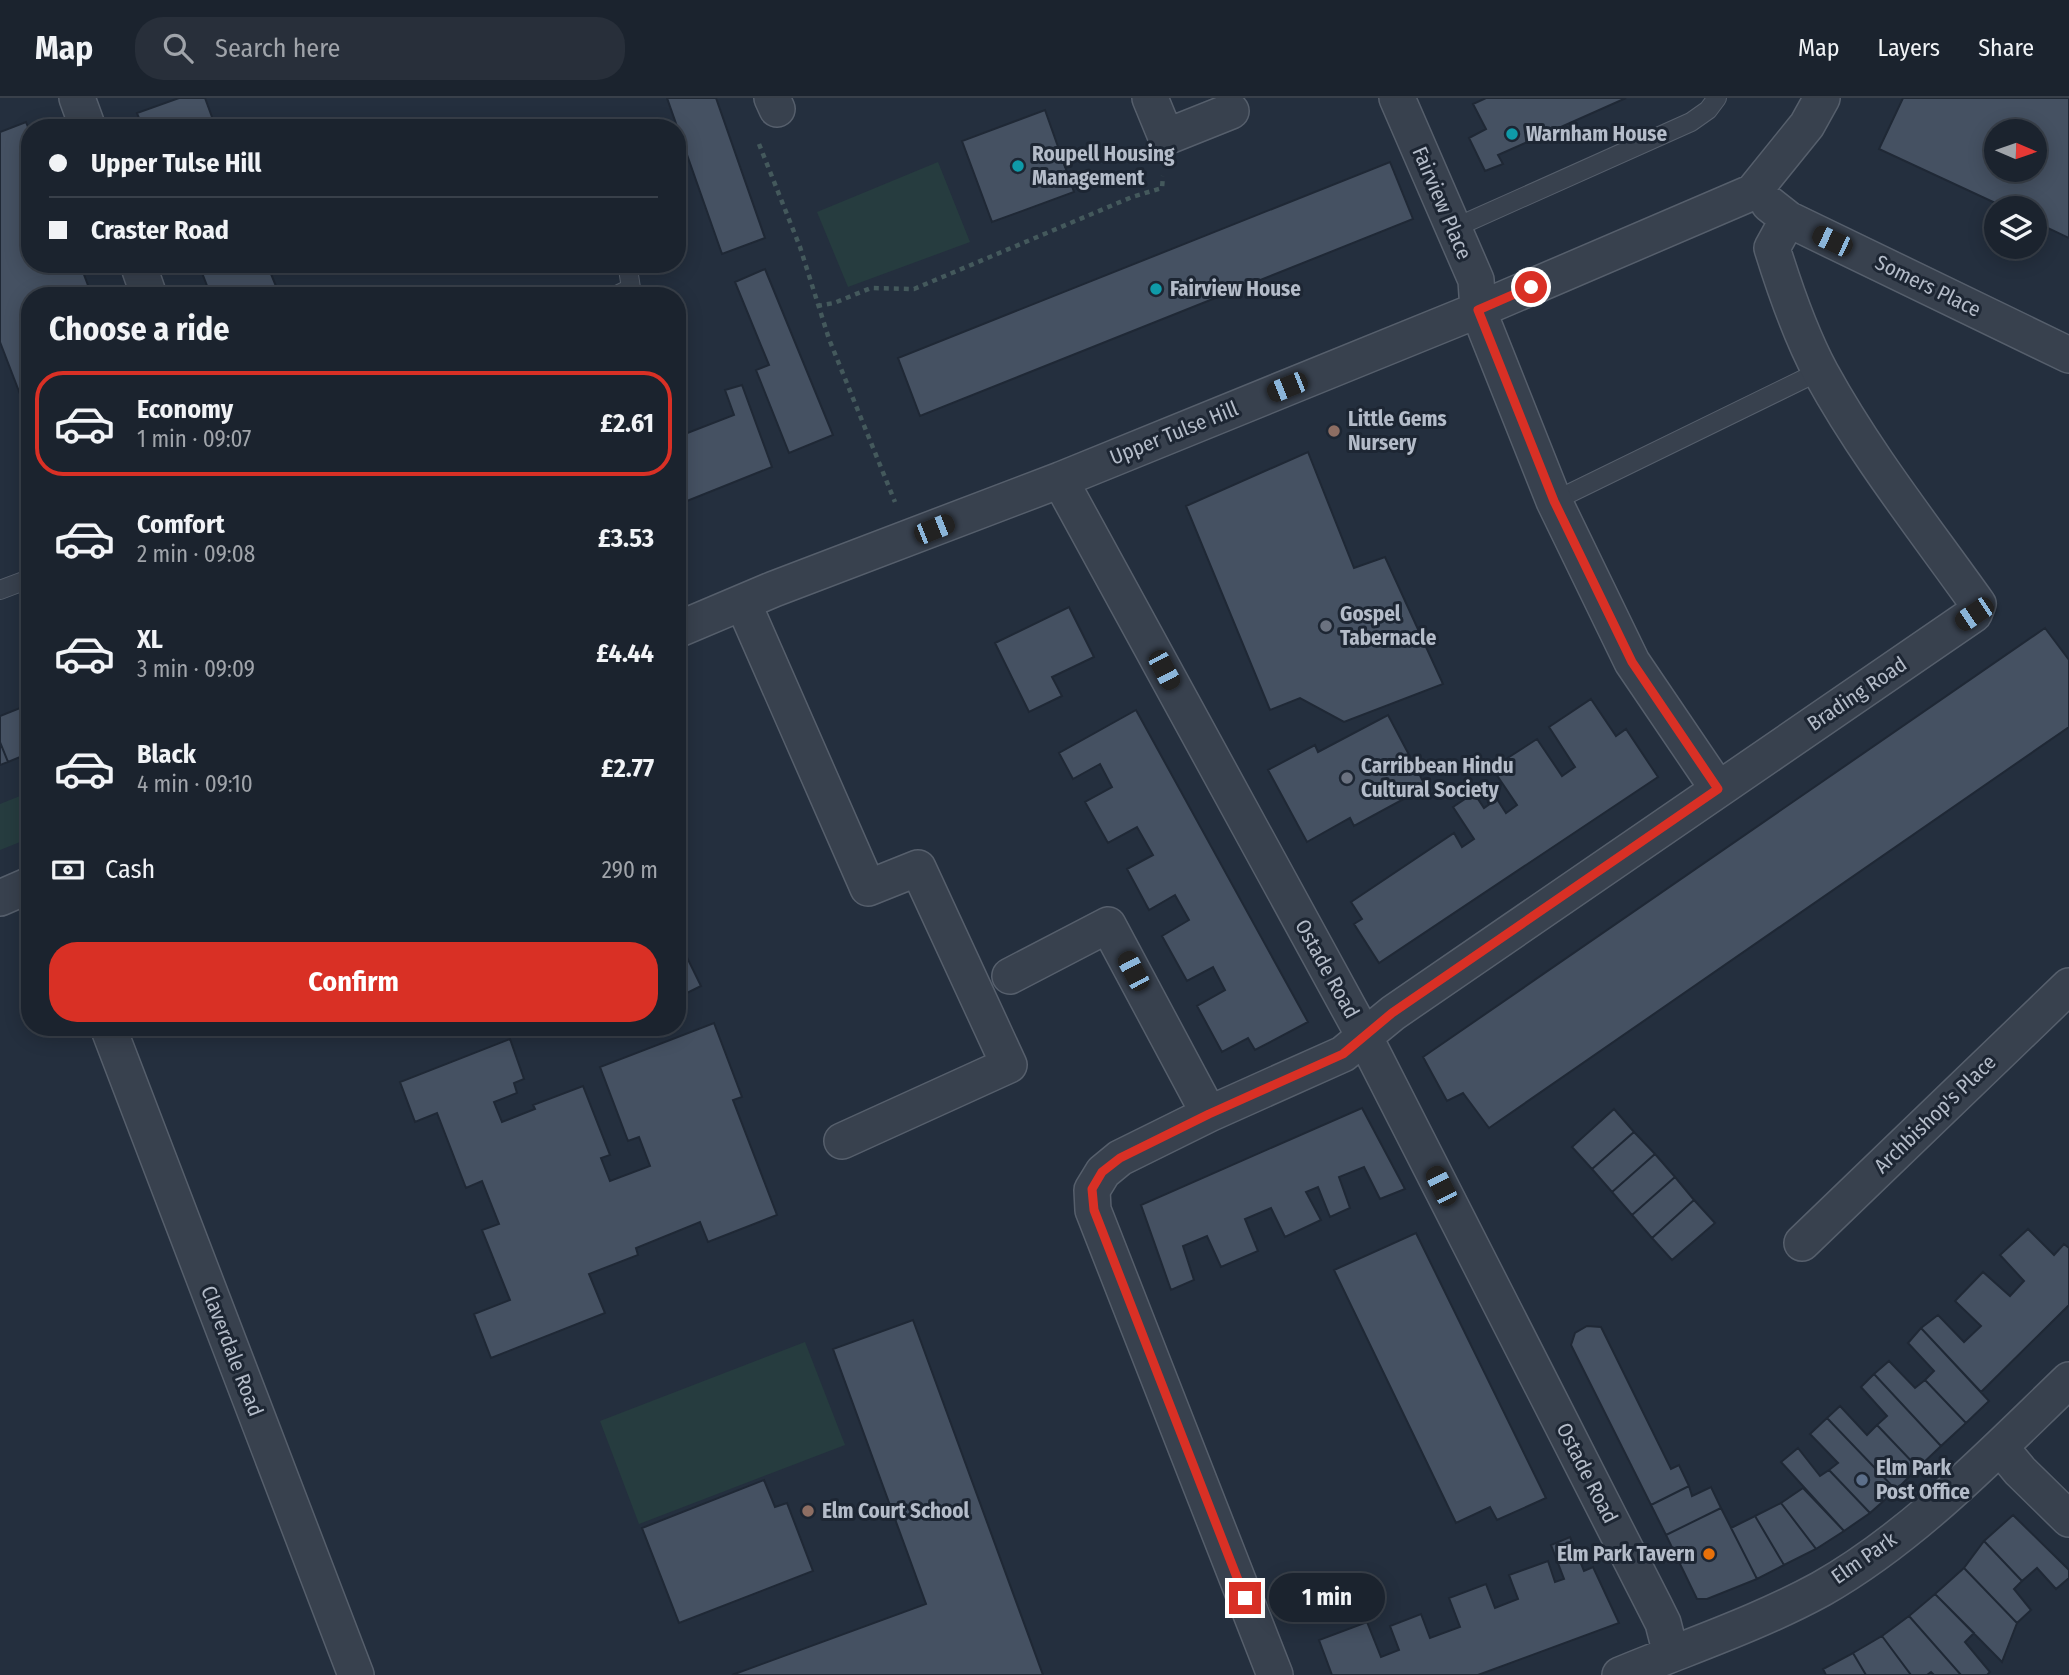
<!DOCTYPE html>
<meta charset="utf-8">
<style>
body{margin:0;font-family:"Fira Sans Condensed",sans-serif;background:#282f3a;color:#f1f3f6;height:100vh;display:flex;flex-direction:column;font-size:26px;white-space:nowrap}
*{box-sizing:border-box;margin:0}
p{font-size:23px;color:#a0a4aa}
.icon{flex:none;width:38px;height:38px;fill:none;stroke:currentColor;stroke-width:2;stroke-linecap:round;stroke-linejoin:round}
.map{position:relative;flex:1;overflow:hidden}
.sheet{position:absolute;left:21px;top:189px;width:665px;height:749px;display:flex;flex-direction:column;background:#1b232e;border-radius:28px;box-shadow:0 4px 18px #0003,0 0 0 2px #39404a}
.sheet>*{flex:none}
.hud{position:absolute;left:21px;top:21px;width:665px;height:154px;border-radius:28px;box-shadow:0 4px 18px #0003,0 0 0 2px #39404a;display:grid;align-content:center;height:154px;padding:0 28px;background:#1b232e}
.needle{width:46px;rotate:92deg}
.tools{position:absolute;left:1984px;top:21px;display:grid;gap:14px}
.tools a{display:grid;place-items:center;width:63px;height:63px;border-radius:50%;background:#1b232e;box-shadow:0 4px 18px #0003,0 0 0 2px #39404a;font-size:35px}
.end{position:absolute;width:32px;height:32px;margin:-16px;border:9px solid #d93025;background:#fff;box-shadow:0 0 0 4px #fff}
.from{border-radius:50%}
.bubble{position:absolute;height:49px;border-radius:24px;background:#1b232e;box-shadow:0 4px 18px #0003,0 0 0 2px #39404a;font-size:23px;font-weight:700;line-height:49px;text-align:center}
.car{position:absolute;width:21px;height:42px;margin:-21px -10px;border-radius:9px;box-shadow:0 0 5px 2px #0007;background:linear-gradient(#222 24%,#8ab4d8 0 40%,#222 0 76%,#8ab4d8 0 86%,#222 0)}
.hud b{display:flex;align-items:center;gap:24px;height:66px;font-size:26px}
.hud b+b{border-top:2px solid #39404a}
.hud i{width:18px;height:18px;background:#f1f3f6}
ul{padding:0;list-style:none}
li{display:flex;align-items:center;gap:21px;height:105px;margin:0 14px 10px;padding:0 14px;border:4px solid transparent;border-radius:28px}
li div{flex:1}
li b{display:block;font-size:26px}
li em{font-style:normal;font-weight:700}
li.current{border-color:#d93025}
li>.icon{width:63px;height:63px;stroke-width:1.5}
h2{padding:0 28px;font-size:32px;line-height:84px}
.pay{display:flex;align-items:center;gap:18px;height:77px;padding:0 28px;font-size:26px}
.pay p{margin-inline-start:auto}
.button{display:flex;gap:14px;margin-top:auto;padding:14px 28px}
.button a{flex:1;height:80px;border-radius:28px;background:#d93025;color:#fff;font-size:28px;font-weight:700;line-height:80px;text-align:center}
header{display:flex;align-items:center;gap:42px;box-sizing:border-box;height:98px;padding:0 35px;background:#1b232e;border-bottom:2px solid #39404a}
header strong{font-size:33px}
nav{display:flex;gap:38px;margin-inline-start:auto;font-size:24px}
.search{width:490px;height:63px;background:#282f3a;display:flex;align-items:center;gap:18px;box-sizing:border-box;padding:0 24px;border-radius:28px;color:#a0a4aa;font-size:26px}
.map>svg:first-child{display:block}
</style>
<header>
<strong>Map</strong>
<div class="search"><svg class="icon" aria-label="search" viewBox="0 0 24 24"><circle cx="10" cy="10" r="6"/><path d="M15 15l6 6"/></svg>Search here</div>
<nav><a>Map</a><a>Layers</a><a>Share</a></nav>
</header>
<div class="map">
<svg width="2069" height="1577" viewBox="0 0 2069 1577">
<rect width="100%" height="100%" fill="#242f3e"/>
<path fill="#263c3f" d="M938,64L970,144L848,189L817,114Z
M30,694V740L0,752V706Z
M805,1244L845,1347L639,1426L600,1323Z"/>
<path fill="#455162" stroke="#1f2835" stroke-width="2" fill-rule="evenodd" d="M179,0H205L216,30H143L137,15Z
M667,0H716L765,140L722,156Z
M1486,0H1626L1498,57L1503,66L1485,73L1469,40L1486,31L1473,6Z
M1903,0H2069V140L2035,124V110H2006L1879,51ZM1997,33H2035V72H1997Z
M1045,12L1074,94L992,124L962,43Z
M26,24L30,34V166H80L92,198H30V322L0,244V34Z
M1390,64L1413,121L920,318L898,260Z
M267,166L280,198H211L199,167Z
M765,171L833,337L789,355L756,272L769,267L735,184Z
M742,287L772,369L677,407V339L734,317L725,292Z
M1308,354L1354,470L1385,459L1443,586L1344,624L1300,600L1270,612L1186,408Z
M1069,509L1094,559L1052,579L1062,598L1029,614L995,545Z
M2045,530L2069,562V629L1489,1030L1463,995L1447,1003L1423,959Z
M1591,601L1616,638L1626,631L1658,679L1379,865L1354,826L1362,821L1351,804L1454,735L1462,749L1474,741L1453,709L1474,695L1484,710L1497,701L1506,715L1517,707L1492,670L1537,641L1562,678L1575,669L1549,629Z
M30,606V655L8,664L0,644V618Z
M1136,612L1308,924L1255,952L1248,940L1222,954L1197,908L1225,892L1213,869L1187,883L1162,838L1189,822L1175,797L1149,812L1127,771L1153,757L1137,729L1108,745L1085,704L1112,689L1100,666L1073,681L1059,655Z
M1388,617L1426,689L1354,728L1350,720L1307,744L1268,672L1315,647L1318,654Z
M0,644L8,664L0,667Z
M677,839L701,888L677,900Z
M714,925L742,999L733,1002L777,1117L708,1144L700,1124L636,1150L638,1157L589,1176L605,1215L491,1260L474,1216L510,1202L482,1132L499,1126L482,1083L466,1090L437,1015L415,1024L400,984L510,941L524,981L514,985L517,995L494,1004L502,1024L535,1011L533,1007L583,988L610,1057L601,1060L610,1083L650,1068L639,1039L628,1043L600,969Z
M1362,1010L1405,1091L1380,1101L1364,1069L1339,1079L1350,1110L1330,1119L1318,1089L1306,1094L1321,1122L1285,1139L1271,1110L1245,1121L1258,1153L1221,1169L1207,1138L1183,1148L1194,1182L1171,1192L1141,1107Z
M1614,1011L1634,1034L1592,1071L1572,1049Z
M1634,1034L1655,1056L1612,1094L1592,1071Z
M1655,1056L1675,1079L1632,1117L1612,1094Z
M1675,1079L1694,1102L1652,1140L1632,1117Z
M1694,1102L1715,1125L1672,1162L1652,1140Z
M2028,1131L2054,1157L2064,1146L2069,1150V1207L1981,1294L1921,1230L1938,1217L1964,1244L1981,1228L1955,1203L1983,1174L2010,1198L2024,1183L2000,1157Z
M1416,1135L1546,1400L1497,1422L1490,1409L1456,1425L1334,1172Z
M913,1222L1043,1577H732L926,1506L833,1251Z
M1587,1228L1601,1229L1671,1371L1679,1367L1689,1388L1651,1407L1571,1247L1575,1235Z
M1921,1230L1989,1303L1966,1325L1925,1282L1934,1273L1908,1245Z
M1889,1263L1915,1290L1925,1282L1966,1325L1941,1348L1874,1276Z
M1874,1276L1941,1348L1918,1370L1877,1327L1887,1318L1861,1289Z
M1840,1308L1867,1337L1877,1327L1918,1370L1896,1392L1827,1320Z
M1827,1320L1896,1392L1870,1415L1829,1372L1838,1365L1810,1336Z
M1798,1350L1820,1378L1829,1372L1870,1415L1844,1433L1781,1364Z
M764,1382L775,1409L787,1405L813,1473L679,1525L642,1430Z
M1689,1388L1692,1398L1711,1389L1721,1410L1666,1437L1651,1407Z
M1803,1390L1844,1433L1816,1451L1781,1405Z
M1781,1405L1816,1451L1784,1467L1755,1418Z
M1721,1410L1757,1481L1707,1501H1697L1666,1437Z
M2013,1417L2069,1472V1480L2056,1491L2037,1470L2022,1483L1984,1443Z
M1755,1418L1784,1467L1757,1481L1731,1430Z
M1570,1439L1584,1473L1593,1469L1619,1525L1478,1577H1332L1319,1542L1367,1524L1381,1559L1399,1552L1390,1528L1421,1516L1430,1540L1460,1529L1449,1500L1486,1486L1495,1510L1518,1501L1509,1477L1548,1463L1555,1484L1564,1481L1551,1447Z
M1984,1443L2022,1483L2014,1491L2031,1512L2017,1525L1964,1470Z
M1964,1470L2017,1525L2002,1564L1935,1496Z
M1935,1496L1974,1535L1965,1544L1990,1574L1987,1577H1961L1909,1518Z
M1909,1518L1961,1577H1934L1931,1574L1927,1577H1911L1882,1538Z
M1882,1538L1911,1577H1866L1853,1555Z
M1853,1555L1866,1577H1826L1823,1571Z"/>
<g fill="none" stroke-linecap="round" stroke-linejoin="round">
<g stroke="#565f6c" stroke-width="20">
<path id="lane" d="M1452,131L1691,24L1708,12L1717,0
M615,198L631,190L628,171
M1554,403L1820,273
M0,492L29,481"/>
</g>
<g stroke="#565f6c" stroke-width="38">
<path id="street" d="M77,0L88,30
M772,0L777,11
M1150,0L1166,39L1231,13
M1397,0L1476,182L1478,212L1554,403L1632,564L1718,691
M1769,106L1788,121L2069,257
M138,166L149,198
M1060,382L1364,938L1654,1507L1663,1525L1671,1556
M743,505L868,790L918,770L1009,967L842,1043
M677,532L774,491L1060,382L1478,212L1753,94L1807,27L1822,0
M0,800L30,787
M1010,878L1108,827L1209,1016
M108,929L356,1577
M1802,1145L2069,888
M2000,1349L2020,1373L2069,1421
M1275,1577L1093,1112L1092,1092L1103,1074L1120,1060L1209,1016L1343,956L1393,915L1974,516L1978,506C1924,430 1866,357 1821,275C1800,236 1785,192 1772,150L1788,121
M1620,1577C1687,1549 1757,1526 1821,1491C1913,1439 1993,1355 2069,1282"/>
</g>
<path stroke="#44595c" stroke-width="4.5" stroke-dasharray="5 5" stroke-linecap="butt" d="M759,46L800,149L829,241L895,404
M817,208L834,205L871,190L914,191L1132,99L1162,90L1163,78"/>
<use href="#lane" stroke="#38414e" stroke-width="18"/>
<use href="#street" stroke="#38414e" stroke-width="35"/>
</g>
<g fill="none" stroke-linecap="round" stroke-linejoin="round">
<path stroke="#d93025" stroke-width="9" d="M1245,1500L1094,1112L1092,1091L1102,1074L1120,1060L1209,1016L1343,956L1392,915L1718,691L1632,564L1554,403L1478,212L1531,189"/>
</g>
<g fill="#0f9aa8" stroke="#1d2633" stroke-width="2.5">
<circle cx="1512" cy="36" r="7"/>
<circle cx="1018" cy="68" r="7"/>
<circle cx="1156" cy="191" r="7"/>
</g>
<g fill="#8d6e63" stroke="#1d2633" stroke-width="2.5">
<circle cx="1334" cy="333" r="7"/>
<circle cx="808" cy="1413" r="7"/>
</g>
<g fill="#6b7280" stroke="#1d2633" stroke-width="2.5">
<circle cx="1326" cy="528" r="7"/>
<circle cx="1347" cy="680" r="7"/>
</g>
<circle fill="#5c6f8a" stroke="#1d2633" stroke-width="2.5" cx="1862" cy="1382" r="7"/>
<circle fill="#e8710a" stroke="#1d2633" stroke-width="2.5" cx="1709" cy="1456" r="7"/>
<g text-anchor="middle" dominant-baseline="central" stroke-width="6" stroke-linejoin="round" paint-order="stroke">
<g font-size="21" font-weight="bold" fill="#b4bcc9" stroke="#1d2633" text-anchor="start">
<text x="1526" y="36">Warnham House</text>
<text x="1032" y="56">Roupell Housing<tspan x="1032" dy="24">Management</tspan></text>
<text x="1170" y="191">Fairview House</text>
<text x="1348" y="321">Little Gems<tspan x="1348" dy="24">Nursery</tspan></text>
<text x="1340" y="516">Gospel<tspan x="1340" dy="24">Tabernacle</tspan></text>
<text x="1361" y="668">Carribbean Hindu<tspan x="1361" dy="24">Cultural Society</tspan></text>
<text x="1876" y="1370">Elm Park<tspan x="1876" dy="24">Post Office</tspan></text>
<text x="822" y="1413">Elm Court School</text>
<text x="1695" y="1456" text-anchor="end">Elm Park Tavern</text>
</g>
<g font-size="21" fill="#b4bcc9" stroke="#1d2633">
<text transform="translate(1442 105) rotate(67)">Fairview Place</text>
<text transform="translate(1928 188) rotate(26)">Somers Place</text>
<text transform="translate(1174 335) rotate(-22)">Upper Tulse Hill</text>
<text transform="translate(1857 596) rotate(-34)">Brading Road</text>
<text transform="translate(1327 871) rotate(61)">Ostade Road</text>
<text transform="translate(1935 1016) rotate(-44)">Archbishop's Place</text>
<text transform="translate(232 1253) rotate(69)">Claverdale Road</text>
<text transform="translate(1587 1375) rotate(63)">Ostade Road</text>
<text transform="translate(1864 1460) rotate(-35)">Elm Park</text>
</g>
</g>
</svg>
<div class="tools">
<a><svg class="needle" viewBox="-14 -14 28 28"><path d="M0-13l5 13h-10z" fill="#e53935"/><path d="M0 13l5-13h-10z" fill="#a0a4aa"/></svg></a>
<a><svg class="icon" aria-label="layers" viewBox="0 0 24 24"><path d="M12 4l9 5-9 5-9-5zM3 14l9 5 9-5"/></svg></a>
</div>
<i class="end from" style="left:1531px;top:189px"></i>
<i class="end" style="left:1245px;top:1500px"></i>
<div class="bubble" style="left:1269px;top:1475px;width:116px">1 min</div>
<i class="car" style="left:1832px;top:143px;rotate:295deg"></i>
<i class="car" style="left:1287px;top:289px;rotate:248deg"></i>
<i class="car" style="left:934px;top:431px;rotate:68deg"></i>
<i class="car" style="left:1974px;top:516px;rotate:236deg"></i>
<i class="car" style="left:1164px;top:572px;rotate:152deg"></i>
<i class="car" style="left:1133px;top:873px;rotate:332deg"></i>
<i class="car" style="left:1441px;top:1088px;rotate:333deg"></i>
<div class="hud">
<b><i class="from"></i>Upper Tulse Hill</b>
<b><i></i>Craster Road</b>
</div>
<section class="sheet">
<h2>Choose a ride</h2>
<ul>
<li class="current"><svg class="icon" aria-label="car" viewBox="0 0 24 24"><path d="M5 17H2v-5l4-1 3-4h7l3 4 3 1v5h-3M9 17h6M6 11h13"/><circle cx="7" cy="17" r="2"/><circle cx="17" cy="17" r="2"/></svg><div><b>Economy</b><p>1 min · 09:07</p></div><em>£2.61</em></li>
<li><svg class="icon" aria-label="car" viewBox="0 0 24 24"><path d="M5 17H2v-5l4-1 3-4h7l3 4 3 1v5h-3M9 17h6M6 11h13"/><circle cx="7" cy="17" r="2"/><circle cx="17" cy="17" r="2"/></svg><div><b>Comfort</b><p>2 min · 09:08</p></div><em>£3.53</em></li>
<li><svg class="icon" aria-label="car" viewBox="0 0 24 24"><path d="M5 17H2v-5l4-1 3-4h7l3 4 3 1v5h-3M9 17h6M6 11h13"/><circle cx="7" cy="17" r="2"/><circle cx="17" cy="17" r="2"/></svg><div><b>XL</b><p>3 min · 09:09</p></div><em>£4.44</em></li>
<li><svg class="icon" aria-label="car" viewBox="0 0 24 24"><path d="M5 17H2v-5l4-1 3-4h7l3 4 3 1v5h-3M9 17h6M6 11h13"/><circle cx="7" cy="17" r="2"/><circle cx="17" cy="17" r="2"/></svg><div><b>Black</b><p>4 min · 09:10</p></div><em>£2.77</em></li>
</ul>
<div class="pay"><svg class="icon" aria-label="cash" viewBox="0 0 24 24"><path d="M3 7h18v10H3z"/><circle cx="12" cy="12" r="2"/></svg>Cash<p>290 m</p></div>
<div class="button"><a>Confirm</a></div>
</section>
</div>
